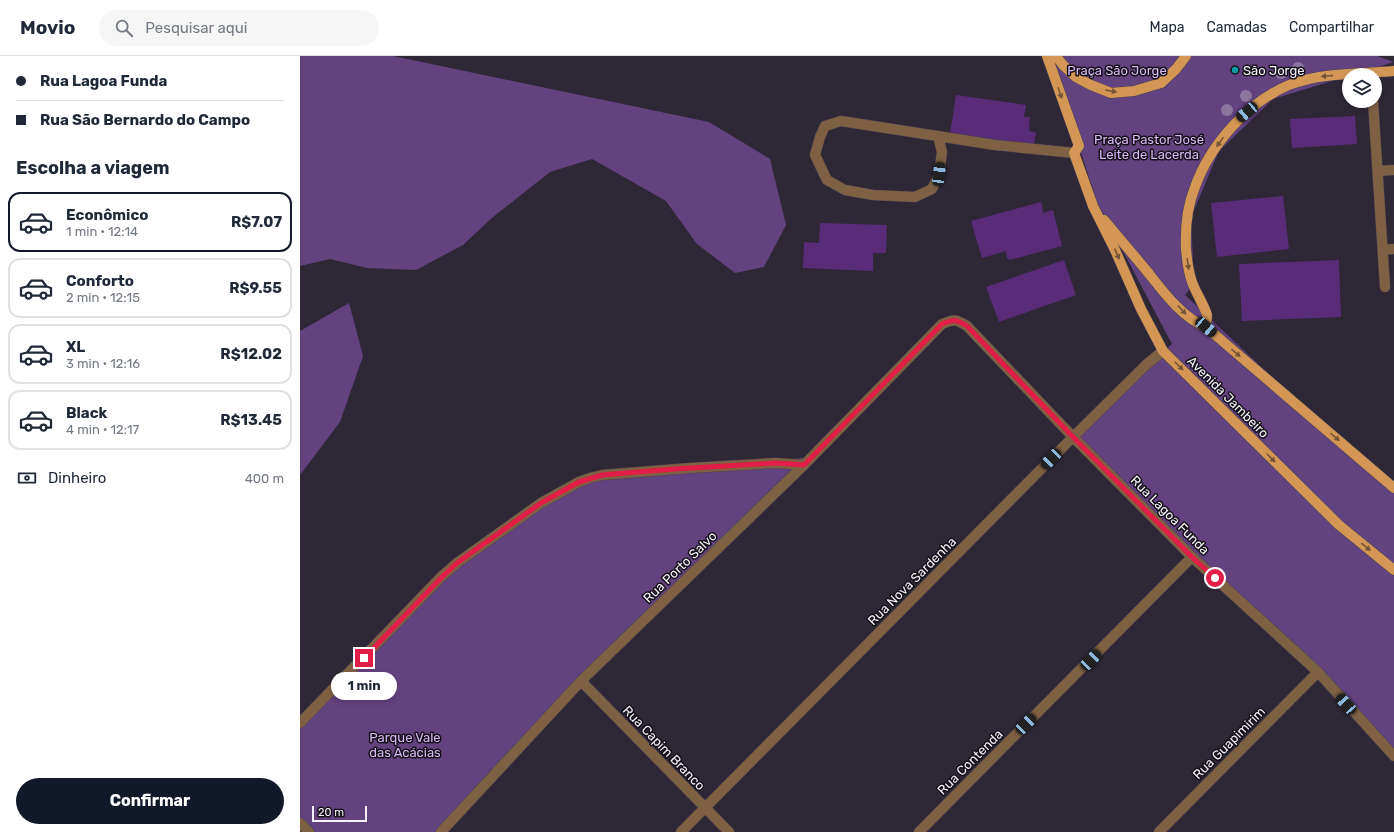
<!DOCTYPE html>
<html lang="pt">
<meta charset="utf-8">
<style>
body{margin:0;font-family:Rubik,sans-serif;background:#f6f6f7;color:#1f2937;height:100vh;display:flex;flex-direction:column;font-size:15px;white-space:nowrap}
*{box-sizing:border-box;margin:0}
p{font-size:13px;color:#747a83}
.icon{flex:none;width:22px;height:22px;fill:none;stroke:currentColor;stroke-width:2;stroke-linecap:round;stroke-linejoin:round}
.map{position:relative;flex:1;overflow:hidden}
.sheet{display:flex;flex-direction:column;background:#fff;width:300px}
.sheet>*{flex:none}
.top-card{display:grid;align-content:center;height:88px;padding:0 16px;background:#fff}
.fabs{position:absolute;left:1042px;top:12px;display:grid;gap:8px}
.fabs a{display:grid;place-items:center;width:40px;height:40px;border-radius:50%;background:#fff;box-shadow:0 2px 6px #0003;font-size:20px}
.scale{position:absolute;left:12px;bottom:10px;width:55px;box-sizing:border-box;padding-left:4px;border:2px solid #f6f2fb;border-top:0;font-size:11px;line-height:14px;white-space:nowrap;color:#f6f2fb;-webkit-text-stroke:3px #141118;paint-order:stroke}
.end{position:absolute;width:18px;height:18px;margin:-9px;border:5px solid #e11d48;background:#fff;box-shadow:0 0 0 2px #fff}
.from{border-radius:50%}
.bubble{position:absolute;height:28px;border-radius:14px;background:#fff;box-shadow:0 2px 6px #0003;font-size:13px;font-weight:700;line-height:28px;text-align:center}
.car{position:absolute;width:12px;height:24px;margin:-12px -6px;border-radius:5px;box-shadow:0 0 3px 1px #0007;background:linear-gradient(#222 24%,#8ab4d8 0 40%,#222 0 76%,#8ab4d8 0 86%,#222 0)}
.top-card b{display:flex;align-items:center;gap:14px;height:38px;font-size:15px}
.top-card b+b{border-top:1px solid #e0e1e3}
.top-card i{width:10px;height:10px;background:#1f2937}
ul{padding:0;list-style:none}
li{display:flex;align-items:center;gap:12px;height:60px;margin:0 8px 6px;padding:0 8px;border:2px solid #e0e1e3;border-radius:12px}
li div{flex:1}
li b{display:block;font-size:15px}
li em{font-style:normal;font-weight:700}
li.selected{border-color:#111827}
li>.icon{width:36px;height:36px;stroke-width:1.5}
h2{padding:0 16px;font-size:18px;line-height:48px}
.pay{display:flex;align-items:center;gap:10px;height:44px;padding:0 16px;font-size:15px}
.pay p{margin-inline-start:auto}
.action{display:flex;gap:8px;margin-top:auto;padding:8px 16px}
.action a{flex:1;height:46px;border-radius:24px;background:#111827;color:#fff;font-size:16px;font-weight:700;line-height:46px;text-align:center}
header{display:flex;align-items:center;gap:24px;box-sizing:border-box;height:56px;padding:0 20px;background:#fff;border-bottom:1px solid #e0e1e3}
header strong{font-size:19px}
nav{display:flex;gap:22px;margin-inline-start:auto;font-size:14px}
.search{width:280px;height:36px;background:#f6f6f7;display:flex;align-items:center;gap:10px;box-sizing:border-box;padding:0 14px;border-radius:22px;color:#747a83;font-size:15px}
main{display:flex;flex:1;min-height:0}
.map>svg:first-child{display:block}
</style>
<header>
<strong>Movio</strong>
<div class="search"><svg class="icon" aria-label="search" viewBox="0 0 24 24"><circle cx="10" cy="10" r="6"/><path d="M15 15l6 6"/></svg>Pesquisar aqui</div>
<nav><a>Mapa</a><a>Camadas</a><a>Compartilhar</a></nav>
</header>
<main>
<section class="sheet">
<div class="top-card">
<b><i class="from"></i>Rua Lagoa Funda</b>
<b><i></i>Rua São Bernardo do Campo</b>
</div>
<h2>Escolha a viagem</h2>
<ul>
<li class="selected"><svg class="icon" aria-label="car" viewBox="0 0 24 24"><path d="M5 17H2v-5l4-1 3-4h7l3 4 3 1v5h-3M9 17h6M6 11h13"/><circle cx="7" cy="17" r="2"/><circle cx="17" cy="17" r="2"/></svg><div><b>Econômico</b><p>1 min · 12:14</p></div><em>R$7.07</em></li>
<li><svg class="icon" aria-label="car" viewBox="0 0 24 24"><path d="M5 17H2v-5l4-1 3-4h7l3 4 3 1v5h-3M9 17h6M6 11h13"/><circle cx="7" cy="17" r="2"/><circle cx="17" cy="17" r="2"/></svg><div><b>Conforto</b><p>2 min · 12:15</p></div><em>R$9.55</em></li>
<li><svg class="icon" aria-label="car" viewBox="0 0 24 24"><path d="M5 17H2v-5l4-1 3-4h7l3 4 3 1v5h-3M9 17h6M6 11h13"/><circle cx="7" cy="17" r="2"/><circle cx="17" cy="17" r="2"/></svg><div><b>XL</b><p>3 min · 12:16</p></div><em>R$12.02</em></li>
<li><svg class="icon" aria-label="car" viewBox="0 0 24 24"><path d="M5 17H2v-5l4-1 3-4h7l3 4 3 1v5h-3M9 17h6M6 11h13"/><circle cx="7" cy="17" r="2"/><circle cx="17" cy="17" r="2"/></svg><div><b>Black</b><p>4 min · 12:17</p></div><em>R$13.45</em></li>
</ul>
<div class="pay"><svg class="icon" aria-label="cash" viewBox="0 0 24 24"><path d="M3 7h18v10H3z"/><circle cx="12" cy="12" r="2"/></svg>Dinheiro<p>400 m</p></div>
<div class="action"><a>Confirmar</a></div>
</section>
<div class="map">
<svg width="1094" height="776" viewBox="0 0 1094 776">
<rect width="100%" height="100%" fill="#2e2735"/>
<path fill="#634280" d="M0,0H93L409,66L470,103L486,169L464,211L435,217L397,188L366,145L292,103L250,116L193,161L163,189L116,214L67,212L30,203L0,210Z
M750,0H1077L1094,6L973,43L919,95L891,161L894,228L885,239L1094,436V696L773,382L872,288L797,146Z
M49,247L63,300L40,366L0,419V275Z
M504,402L142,776H11L0,765V672L157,511L287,418Z"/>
<path fill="#582c79" d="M656,39L726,49L724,61H730L729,75L736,76L734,90L650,78Z
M1055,60L1057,88L992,92L990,63Z
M983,140L989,193L917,201L911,147Z
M741,146L743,157L753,154L762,190L710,204L707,202L706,195L682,202L671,165Z
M520,167L587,169L586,197H573V215L503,212L504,186L519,187Z
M764,204L776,239L699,266L686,231Z
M1039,204L1041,261L942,265L939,208Z"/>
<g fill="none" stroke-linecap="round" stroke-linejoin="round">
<g stroke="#4a4351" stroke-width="11">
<path id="minor" d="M1073,45L1085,231
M638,80L642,96L639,118L632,133L615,141L573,139L545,134L527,124L515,99L520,81L525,70L541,65L695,89L774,97
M1078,115L1094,114
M1083,194L1094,193
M281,625L429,776
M0,667L141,521L157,507L241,447L279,426L290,422L302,419L390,412L476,407L504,409
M0,767L9,776
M141,776L281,625L504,409L642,268C654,263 656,263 667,270L773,381L892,501L1018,616L1094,700
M381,776L773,381L847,308L863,295
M619,776L892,501
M859,776L1018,616"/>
</g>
<g stroke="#4a4351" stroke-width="11">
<path id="primary" d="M747,0L779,90L774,97L793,150L815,194L841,253L863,295L1039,469L1094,514
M756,0L763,9L776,21L791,29L811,37L834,35L861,27L876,13L886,0
M804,164C818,181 832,197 846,214C862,234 882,262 906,271L1094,432
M906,271C906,268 907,263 907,259C905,251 895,235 892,226C888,215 887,205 886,193C885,172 887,151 895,131C910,89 948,46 989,29C1022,16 1060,18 1094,15"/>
</g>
<use href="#minor" stroke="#7e6143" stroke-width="10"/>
<use href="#primary" stroke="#d39655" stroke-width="10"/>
</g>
<g fill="#8b76a0">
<circle cx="998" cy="12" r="6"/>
<circle cx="981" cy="17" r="6"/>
<circle cx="946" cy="40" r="6"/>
<circle cx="927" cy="54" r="6"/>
</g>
<defs><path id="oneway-solid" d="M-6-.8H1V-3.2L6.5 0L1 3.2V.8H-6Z"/></defs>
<g fill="#745436">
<use href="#oneway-solid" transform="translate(1027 20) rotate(176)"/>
<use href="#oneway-solid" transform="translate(811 35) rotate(10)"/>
<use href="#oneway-solid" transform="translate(760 37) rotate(71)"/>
<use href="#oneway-solid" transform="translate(920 86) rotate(126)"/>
<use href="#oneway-solid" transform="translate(817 198) rotate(66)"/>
<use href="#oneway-solid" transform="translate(888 208) rotate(82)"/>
<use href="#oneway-solid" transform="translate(882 254) rotate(47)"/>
<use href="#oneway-solid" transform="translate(936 297) rotate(40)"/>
<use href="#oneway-solid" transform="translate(879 310) rotate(45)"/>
<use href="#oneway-solid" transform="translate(1035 381) rotate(40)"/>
<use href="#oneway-solid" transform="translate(971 402) rotate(45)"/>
<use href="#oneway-solid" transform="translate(1066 491) rotate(39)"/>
</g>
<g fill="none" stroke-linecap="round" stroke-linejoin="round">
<path stroke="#e11d48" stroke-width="5" d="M64,602L141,522L157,507L241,447L279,426L302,419L374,413L476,407L504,409L642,268C654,263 656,263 667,270L773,381L892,501L915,522"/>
</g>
<circle fill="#0f9aa8" stroke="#141118" stroke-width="1.5" cx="935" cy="14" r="4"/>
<g text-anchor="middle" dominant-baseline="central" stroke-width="3" stroke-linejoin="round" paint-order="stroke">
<g font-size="13" fill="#d7b7f8" stroke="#141118">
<text x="817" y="14">Praça São Jorge</text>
<text x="849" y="83">Praça Pastor José<tspan x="849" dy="15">Leite de Lacerda</tspan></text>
<text x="105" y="681">Parque Vale<tspan x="105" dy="15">das Acácias</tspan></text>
</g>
<g font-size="13" fill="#f6f2fb" stroke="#141118" text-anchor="start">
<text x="943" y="14">São Jorge</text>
</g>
<g font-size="13" fill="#f6f2fb" stroke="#141118">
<text transform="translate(928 341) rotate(45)">Avenida Jambeiro</text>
<text transform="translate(870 459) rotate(45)">Rua Lagoa Funda</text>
<text transform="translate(380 511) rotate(-44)">Rua Porto Salvo</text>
<text transform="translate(612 525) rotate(-45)">Rua Nova Sardenha</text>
<text transform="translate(929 687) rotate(-45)">Rua Guapimirim</text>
<text transform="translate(364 692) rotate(46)">Rua Capim Branco</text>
<text transform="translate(670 706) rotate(-45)">Rua Contenda</text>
</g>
</g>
</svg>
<div class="fabs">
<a><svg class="icon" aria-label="layers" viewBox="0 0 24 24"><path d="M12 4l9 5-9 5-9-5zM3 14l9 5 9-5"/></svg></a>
</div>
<div class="scale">20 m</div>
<i class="end from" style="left:915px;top:522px"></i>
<i class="end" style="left:64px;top:602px"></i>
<div class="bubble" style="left:31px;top:616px;width:66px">1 min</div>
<i class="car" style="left:947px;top:56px;rotate:230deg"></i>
<i class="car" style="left:639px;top:118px;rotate:7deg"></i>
<i class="car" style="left:906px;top:271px;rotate:130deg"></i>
<i class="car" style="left:751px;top:403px;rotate:224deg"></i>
<i class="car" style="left:791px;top:604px;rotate:45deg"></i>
<i class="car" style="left:1046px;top:648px;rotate:318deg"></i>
<i class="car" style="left:726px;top:668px;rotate:45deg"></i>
</div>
</main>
